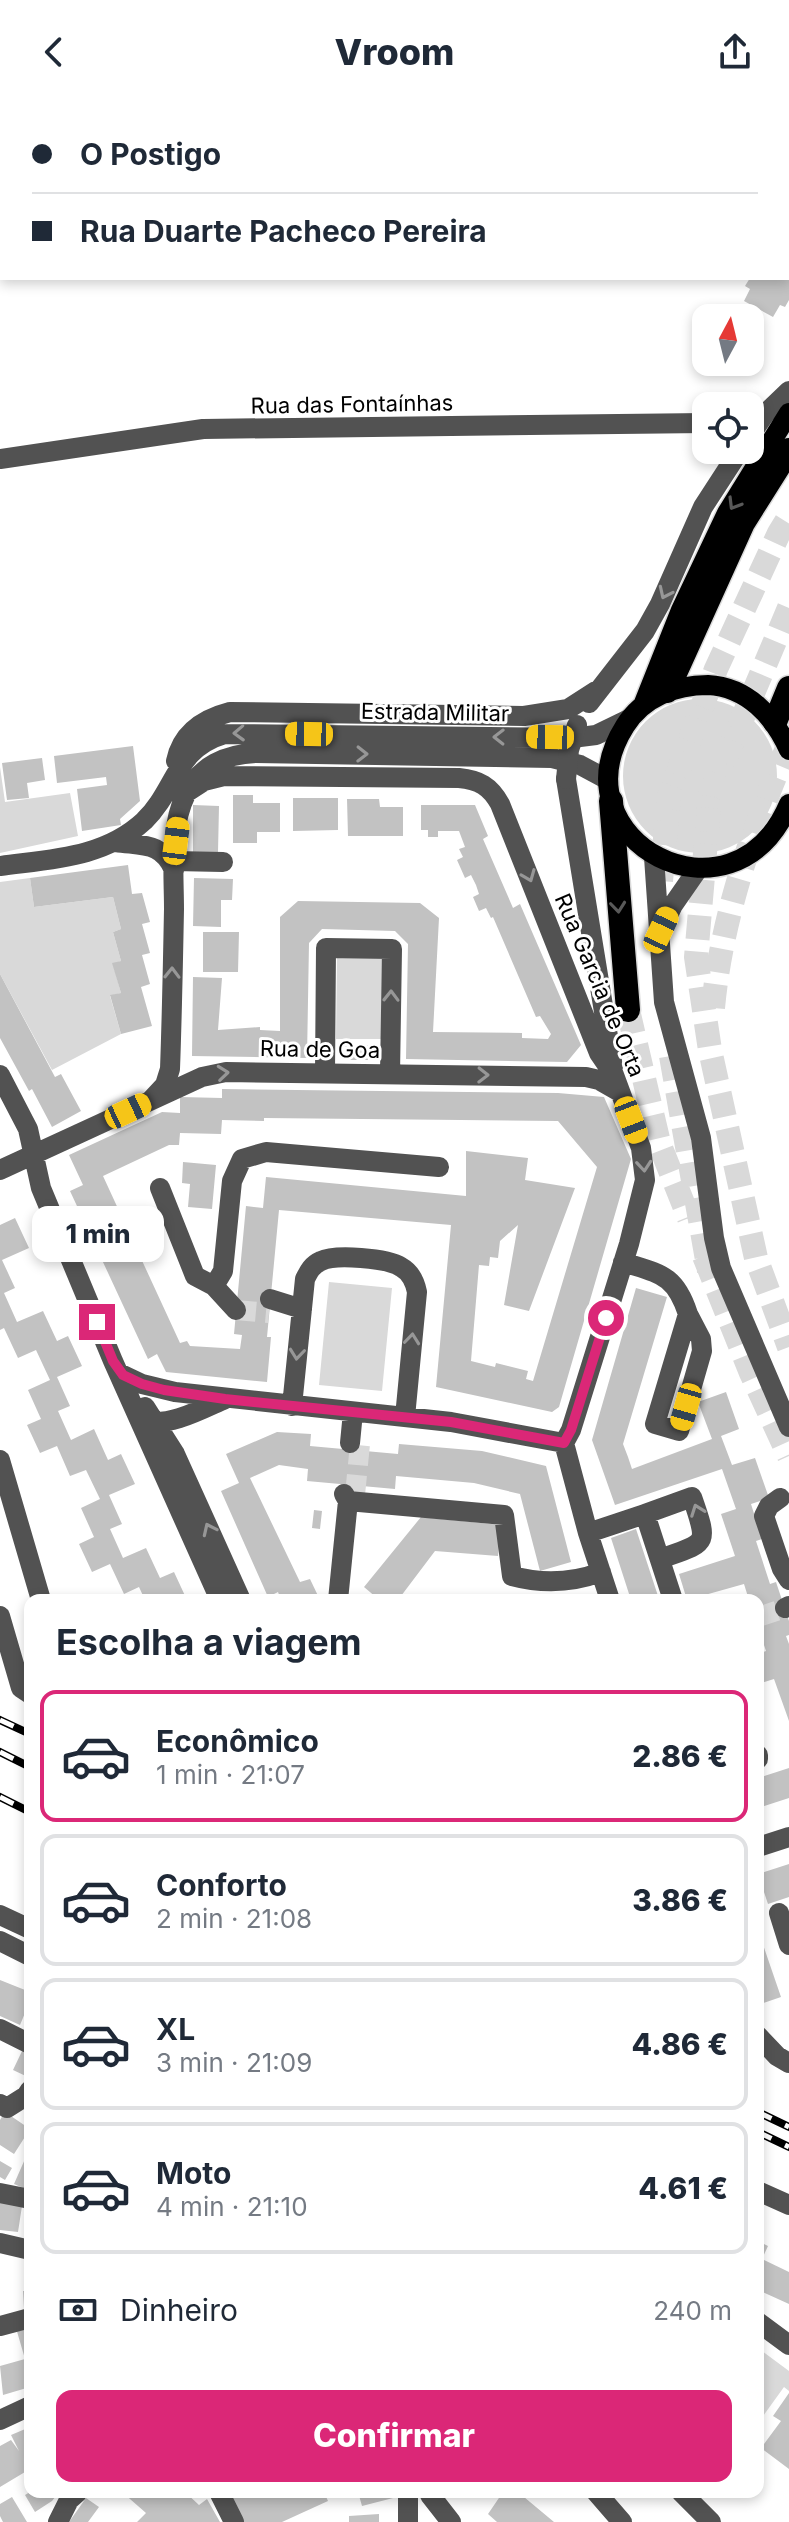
<!DOCTYPE html>
<html lang="pt">
<meta charset="utf-8">
<style>
body{margin:0;font-family:Inter,sans-serif;background:#f6f6f7;color:#1f2937;height:100vh;display:flex;flex-direction:column;font-size:30px;white-space:nowrap}
*{box-sizing:border-box;margin:0}
p{font-size:26px;color:#747a83}
.icon{flex:none;width:44px;height:44px;fill:none;stroke:currentColor;stroke-width:2;stroke-linecap:round;stroke-linejoin:round}
.map{position:relative;flex:1;overflow:hidden}
.sheet{position:absolute;left:24px;top:1490px;width:740px;height:904px;display:flex;flex-direction:column;background:#fff;border-radius:16px;box-shadow:0 4px 12px #0003}
.sheet>*{flex:none}
.hud{position:absolute;left:0px;top:0px;width:790px;height:176px;box-shadow:0 4px 12px #0003;display:grid;align-content:center;height:176px;padding:0 32px;background:#fff}
.needle{width:52px;rotate:7deg}
.controls{position:absolute;left:692px;top:200px;display:grid;gap:16px}
.controls a{display:grid;place-items:center;width:72px;height:72px;border-radius:16px;background:#fff;box-shadow:0 4px 12px #0003;font-size:40px}
.end{position:absolute;width:36px;height:36px;margin:-18px;border:10px solid #db2777;background:#fff;box-shadow:0 0 0 4px #fff}
.from{border-radius:50%}
.bubble{position:absolute;height:56px;border-radius:16px;background:#fff;box-shadow:0 4px 12px #0003;font-size:26px;font-weight:800;line-height:56px;text-align:center}
.car{position:absolute;width:24px;height:48px;margin:-24px -12px;border-radius:10px;box-shadow:0 0 6px 2px #0007;background:linear-gradient(#f5c518 24%,#345 0 40%,#f5c518 0 76%,#345 0 86%,#f5c518 0)}
.hud b{display:flex;align-items:center;gap:28px;height:76px;font-size:30px}
.hud b+b{border-top:2px solid #e0e1e3}
.hud i{width:20px;height:20px;background:#1f2937}
ul{padding:0;list-style:none}
li{display:flex;align-items:center;gap:24px;height:132px;margin:0 16px 12px;padding:0 16px;border:4px solid #e0e1e3;border-radius:16px}
li div{flex:1}
li b{display:block;font-size:30px}
li em{font-style:normal;font-weight:800}
li.active{border-color:#db2777}
li>.icon{width:72px;height:72px;stroke-width:1.5}
h2{padding:0 32px;font-size:36px;line-height:96px}
.pay{display:flex;align-items:center;gap:20px;height:88px;padding:0 32px;font-size:30px}
.pay p{margin-inline-start:auto}
.primary-button{display:flex;gap:16px;margin-top:auto;padding:16px 32px}
.primary-button a{flex:1;height:92px;border-radius:16px;background:#db2777;color:#fff;font-size:32px;font-weight:800;line-height:92px;text-align:center}
header{display:flex;justify-content:space-between;align-items:center;height:104px;padding:0 32px;background:#fff;font-size:36px;font-weight:800}
.map>svg:first-child{display:block}
</style>
<header><svg class="icon" aria-label="back" viewBox="0 0 24 24"><path d="M15 5l-7 7 7 7"/></svg>Vroom<svg class="icon" aria-label="share" viewBox="0 0 24 24"><path d="M12 15V3M7 8l5-5 5 5M5 13v7h14v-7"/></svg></header>
<div class="map">
<svg width="789" height="2418" viewBox="0 0 789 2418">
<rect width="100%" height="100%" fill="#fff"/>
<path fill="#d9d9d9" d="M623 672a77 77 0 1 1 154 0a77 77 0 1 1-154 0Z
M0,663L5,698L70,689L78,732L0,749Z
M30,774L34,803L113,793L121,825L113,828L121,857L113,860L121,889L110,892L121,930L52,966L0,870V778Z
M337,852H382L381,935H336Z
M329,1178L392,1184L382,1287L319,1281Z
M758,2244L789,2267V2287L784,2283L758,2319Z"/>
<path fill="#c2c2c2" fill-rule="evenodd" d="M750,174H789V196L785,203L780,201L773,213L744,197L750,185L745,182Z
M133,642L140,697L120,715L121,721L82,727L77,685L107,681L106,673L57,679L54,652Z
M42,654L45,676L27,679L29,694L7,696L2,659Z
M233,691H253V699H280V728H257V739H233Z
M293,694H338V726L293,727Z
M347,695H379L380,703H403V732H348Z
M193,701L219,702L218,748H193Z
M421,701H475L488,732L483,735L513,804L520,800L581,941L567,958L406,955L408,840L395,827L322,825L309,839L307,954L192,952L193,873L222,874L218,926L260,923V926L280,927V813L298,797L420,799L439,814L433,928L522,929V934L548,935L551,930L540,912L536,913L493,813L491,814L486,804L479,807L473,793L479,790L476,781L471,771L465,774L457,756L463,753L459,745L465,743L459,727H438V733H428V726H421Z
M128,761L132,790L142,789L150,818L142,820L150,849L142,851L150,880L141,883L152,922L121,930L110,891L121,889L112,859L121,857L113,828L121,825L113,793L34,803L30,774Z
M194,774L233,775L232,796H221V823L193,822Z
M203,828H239L238,868H203Z
M0,870L55,973L61,970L81,1007L52,1023L32,985L29,987L0,934Z
M344,941H368V956H344Z
M222,985L558,989L604,993L631,1055L559,1303L552,1308L436,1283L451,1121L279,1106L267,1233H271L267,1278L166,1268L157,1250L148,1255L70,1087L83,1081L69,1051L162,1008L180,1009V993L222,994ZM264,1014L558,1017L597,1063L533,1277L526,1275L528,1267L496,1259L495,1263L471,1257L479,1161L489,1162L490,1153L498,1154L500,1137L518,1121L504,1201L529,1207L575,1084L525,1076L528,1054L466,1047V1092L266,1073L263,1104L246,1102L234,1230L242,1231L240,1245L190,1242L187,1237L180,1239L103,1072L169,1041H179L180,1029L221,1030L222,1016L264,1017Z
M183,1058L216,1061L212,1105L188,1103L190,1080L182,1079Z
M15,1114L29,1144L2,1156L15,1184L4,1189L17,1218L43,1207L57,1237L68,1232L82,1262L57,1273L70,1302L58,1307L71,1336L94,1325L108,1356L121,1350L135,1380L109,1391L122,1420L110,1425L123,1454L146,1444L160,1474L174,1468L187,1496H145L139,1483L124,1490L110,1460L92,1468L79,1440L94,1433L81,1404L100,1395L86,1366L70,1372L57,1342L40,1349L27,1321L41,1315L28,1286L50,1276L36,1246L18,1254L4,1224L0,1226V1121Z
M636,1184L667,1193L623,1340L628,1353L632,1365L712,1335L698,1298L726,1288L739,1325L721,1332L732,1361L755,1354L769,1394L751,1400L762,1435L756,1437L770,1480L776,1478L789,1517V1531L786,1532L789,1540V1617L774,1575L758,1580V1550L766,1547L758,1523V1496H749L744,1480L687,1496L679,1470L735,1452L721,1410L736,1405L722,1365L615,1401L592,1336Z
M277,1328L311,1330L310,1342L398,1350L399,1340L482,1347L546,1362L571,1458L540,1467L520,1390L474,1379L396,1372L395,1385L307,1377L308,1365L279,1361L250,1374L300,1478L310,1475L320,1496H281L278,1488L268,1493L221,1387L239,1379L226,1350Z
M314,1406L322,1407L320,1425L312,1424Z
M421,1413L501,1421L498,1452L435,1447L398,1496H376L377,1494L364,1483Z
M636,1425L659,1495L657,1496H631L611,1434Z
M789,1664V1694L758,1704V1674Z
M789,1760V1793L768,1800L758,1770Z
M758,1826L781,1893L758,1901Z
M0,1876L30,1888V1897L20,1921L0,1912Z
M23,1945L30,1948V1974L13,1966Z
M5,2008L30,2025L14,2050L0,2041V2016Z
M25,2055L30,2057L28,2086L14,2080Z
M0,2057L12,2064L5,2076L0,2073Z
M0,2098L22,2102L18,2128L0,2126Z
M28,2105H30V2134L24,2133Z
M758,2137L768,2142L762,2155L789,2168V2200L758,2186Z
M23,2187H30V2205H24Z
M30,2220V2283L3,2291L0,2262L25,2255L16,2224Z
M789,2289V2365L761,2344L781,2317L773,2312Z
M30,2323V2365L0,2383V2342L11,2336L19,2347L11,2331Z
M30,2388H59L52,2397L35,2408L25,2391Z
M122,2388H157L161,2393L165,2388H185L199,2401L207,2395L220,2418H137L146,2409Z
M236,2388H324L328,2397L282,2418H244L230,2392Z
M358,2388H395L397,2393L362,2402Z
M503,2388H518L554,2418H497L488,2410Z
M12,2393L27,2418H3L0,2412V2400Z
M86,2394L99,2403L88,2418H69Z
M379,2410V2418H349V2412Z"/>
<g fill="none" stroke-linecap="round" stroke-linejoin="round">
<path stroke="#d9d9d9" stroke-width="20" stroke-dasharray="20 10" stroke-linecap="butt" d="M236,1206L269,1209
M355,1391L360,1340
M758,1513L785,1504"/>
<path stroke="#d9d9d9" stroke-width="24" stroke-dasharray="24 12" stroke-linecap="butt" d="M789,504L710,691L696,853L710,946L756,1154L789,1243
M661,777L669,692L716,565L779,429L789,413
M713,904C721,816 753,721 789,640
M628,906L659,1039L689,1114
M671,952L709,1167
M704,1152L751,1269L789,1352"/>
<g stroke="#dbdbdb" stroke-width="23">
<path id="major" d="M644,599L681,506L727,409L789,309
M789,646C774,612 747,583 708,581C675,581 643,593 625,622C553,736 733,832 789,700"/>
</g>
<g stroke="#dbdbdb" stroke-width="27">
<path id="highway" d="M667,587L743,419L789,346
M775,618L789,584
M611,697L628,906"/>
</g>
<path stroke="#525252" stroke-width="20" d="M691,0L695,2
M530,2L532,0
M580,2L581,0
M661,2L662,0
M739,2L740,0
M788,50L789,51
M788,70L789,68
M750,331L765,310L789,287
M0,355L203,325L706,319
M589,599L645,527L660,500L703,403L740,346
M176,657C182,629 203,615 230,608L524,612L568,605L596,587
M566,675L613,963
M187,688L204,677L224,672L459,674C479,676 490,682 500,700L599,949L614,971L641,1044L645,1076L629,1140L571,1326L564,1339L588,1429L610,1496
M116,738C143,742 162,738 174,766
M654,753L664,898L701,1034L714,1134L721,1164L789,1323
M174,757L223,758
M0,762C51,755 104,754 144,717C177,685 174,645 225,630L572,634L596,631L629,615
M661,826L673,801L698,765
M325,969L326,844L392,845L390,970
M0,971L28,1025L41,1084L113,1257L220,1496
M151,996L165,981L170,965C172,911 173,858 174,805C174,769 169,724 186,690C200,662 226,650 256,649L552,654L580,661L608,676
M0,1066L202,973L226,968L586,973L599,976L620,988
M160,1084L195,1172L214,1182
M623,1158C660,1170 675,1170 688,1210L655,1320L679,1327L702,1247L701,1235L688,1210
M270,1195L302,1205
M236,1206L214,1182L223,1167L232,1077L242,1055L266,1048L439,1063
M123,1271L142,1280L175,1288L451,1318L564,1339
M292,1302L305,1175C309,1167 312,1161 321,1157C335,1150 387,1154 401,1163C410,1168 415,1178 417,1188L405,1313
M145,1303L175,1350L241,1496
M145,1317C170,1323 202,1305 225,1295
M350,1339L353,1308
M0,1356L41,1496
M780,1394L769,1402L764,1412L782,1465L789,1476
M348,1397L504,1411L512,1472C542,1480 572,1479 601,1468
M588,1429L645,1410
M660,1455C708,1438 709,1442 692,1393L645,1410L673,1496
M338,1496L348,1397L344,1390
M785,1504L789,1502
M0,1512L21,1584L30,1590
M758,1651V1655
M758,1743L789,1733
M779,1809L789,1841
M0,1811L30,1825
M0,1837L30,1852
M0,1925L30,1940
M758,1932L777,1952L789,1959
M0,2000L7,2004L26,1992L30,1986
M758,2087L789,2101
M0,2089L30,2095
M0,2139L30,2146
M758,2218L789,2241
M0,2222L30,2214
M0,2316L30,2302
M219,2388L234,2418
M408,2388V2418
M596,2388L622,2418
M681,2388L711,2418
M430,2391L451,2418
M58,2418L69,2396L78,2388"/>
<use href="#major" stroke="#000" stroke-width="20"/>
<use href="#highway" stroke="#000" stroke-width="24"/>
<g stroke="#000" stroke-width="8">
<path id="rail" d="M0,1616L30,1630
M0,1648L30,1663
M0,1693L30,1708
M758,2008L789,2023
M758,2028L789,2043"/>
</g>
<use href="#rail" stroke="#fff" stroke-width="5" stroke-dasharray="15" stroke-linecap="butt"/>
<path stroke="#525252" stroke-width="20" d="M566,675L569,646L577,621"/>
</g>
<defs><path id="oneway-chevron" d="M-2-3.5L2.5 0L-2 3.5" fill="none" stroke-width="1.6" stroke-linecap="round" stroke-linejoin="round" transform="scale(2)"/></defs>
<g stroke="#595959">
<use href="#oneway-chevron" transform="translate(734 400) rotate(121)"/>
<use href="#oneway-chevron" transform="translate(618 803) rotate(84)"/>
</g>
<g stroke="#979797">
<use href="#oneway-chevron" transform="translate(665 489) rotate(115)"/>
<use href="#oneway-chevron" transform="translate(239 629) rotate(178)"/>
<use href="#oneway-chevron" transform="translate(499 633) rotate(-179)"/>
<use href="#oneway-chevron" transform="translate(362 650) rotate(1)"/>
<use href="#oneway-chevron" transform="translate(529 772) rotate(68)"/>
<use href="#oneway-chevron" transform="translate(172 869) rotate(-89)"/>
<use href="#oneway-chevron" transform="translate(391 892) rotate(-89)"/>
<use href="#oneway-chevron" transform="translate(223 969) rotate(-6)"/>
<use href="#oneway-chevron" transform="translate(483 971) rotate(1)"/>
<use href="#oneway-chevron" transform="translate(644 1062) rotate(85)"/>
<use href="#oneway-chevron" transform="translate(412 1235) rotate(-84)"/>
<use href="#oneway-chevron" transform="translate(297 1250) rotate(96)"/>
<use href="#oneway-chevron" transform="translate(697 1406) rotate(-110)"/>
<use href="#oneway-chevron" transform="translate(209 1425) rotate(-115)"/>
</g>
<g fill="none" stroke-linecap="round" stroke-linejoin="round">
<path stroke="#db2777" stroke-width="10" d="M97,1218L113,1257L123,1271L142,1280L164,1286L225,1295L451,1318L564,1339L571,1326L606,1214"/>
</g>
<g text-anchor="middle" dominant-baseline="central" stroke-width="6" stroke-linejoin="round" paint-order="stroke">
<g font-size="22" fill="#000" stroke="#fff">
<text transform="translate(352 300) rotate(-1)">Rua das Fontaínhas</text>
<text transform="translate(435 608) rotate(1)">Estrada Militar</text>
<text transform="translate(600 881) rotate(67)">Rua Garcia de Orta</text>
<text transform="translate(320 945) rotate(1)">Rua de Goa</text>
</g>
</g>
</svg>
<div class="controls">
<a><svg class="needle" viewBox="-14 -14 28 28"><path d="M0-13l5 13h-10z" fill="#e53935"/><path d="M0 13l5-13h-10z" fill="#747a83"/></svg></a>
<a><svg class="icon" aria-label="locate" viewBox="0 0 24 24"><circle cx="12" cy="12" r="6"/><path d="M12 2v4M12 18v4M2 12h4M18 12h4"/></svg></a>
</div>
<i class="end from" style="left:606px;top:1214px"></i>
<i class="end" style="left:97px;top:1218px"></i>
<div class="bubble" style="left:32px;top:1102px;width:132px">1 min</div>
<i class="car" style="left:309px;top:630px;rotate:271deg"></i>
<i class="car" style="left:550px;top:633px;rotate:271deg"></i>
<i class="car" style="left:176px;top:737px;rotate:7deg"></i>
<i class="car" style="left:661px;top:826px;rotate:25deg"></i>
<i class="car" style="left:128px;top:1007px;rotate:65deg"></i>
<i class="car" style="left:631px;top:1016px;rotate:159deg"></i>
<i class="car" style="left:686px;top:1303px;rotate:196deg"></i>
<div class="hud">
<b><i class="from"></i>O Postigo</b>
<b><i></i>Rua Duarte Pacheco Pereira</b>
</div>
<section class="sheet">
<h2>Escolha a viagem</h2>
<ul>
<li class="active"><svg class="icon" aria-label="car" viewBox="0 0 24 24"><path d="M5 17H2v-5l4-1 3-4h7l3 4 3 1v5h-3M9 17h6M6 11h13"/><circle cx="7" cy="17" r="2"/><circle cx="17" cy="17" r="2"/></svg><div><b>Econômico</b><p>1 min · 21:07</p></div><em>2.86 €</em></li>
<li><svg class="icon" aria-label="car" viewBox="0 0 24 24"><path d="M5 17H2v-5l4-1 3-4h7l3 4 3 1v5h-3M9 17h6M6 11h13"/><circle cx="7" cy="17" r="2"/><circle cx="17" cy="17" r="2"/></svg><div><b>Conforto</b><p>2 min · 21:08</p></div><em>3.86 €</em></li>
<li><svg class="icon" aria-label="car" viewBox="0 0 24 24"><path d="M5 17H2v-5l4-1 3-4h7l3 4 3 1v5h-3M9 17h6M6 11h13"/><circle cx="7" cy="17" r="2"/><circle cx="17" cy="17" r="2"/></svg><div><b>XL</b><p>3 min · 21:09</p></div><em>4.86 €</em></li>
<li><svg class="icon" aria-label="car" viewBox="0 0 24 24"><path d="M5 17H2v-5l4-1 3-4h7l3 4 3 1v5h-3M9 17h6M6 11h13"/><circle cx="7" cy="17" r="2"/><circle cx="17" cy="17" r="2"/></svg><div><b>Moto</b><p>4 min · 21:10</p></div><em>4.61 €</em></li>
</ul>
<div class="pay"><svg class="icon" aria-label="cash" viewBox="0 0 24 24"><path d="M3 7h18v10H3z"/><circle cx="12" cy="12" r="2"/></svg>Dinheiro<p>240 m</p></div>
<div class="primary-button"><a>Confirmar</a></div>
</section>
</div>
